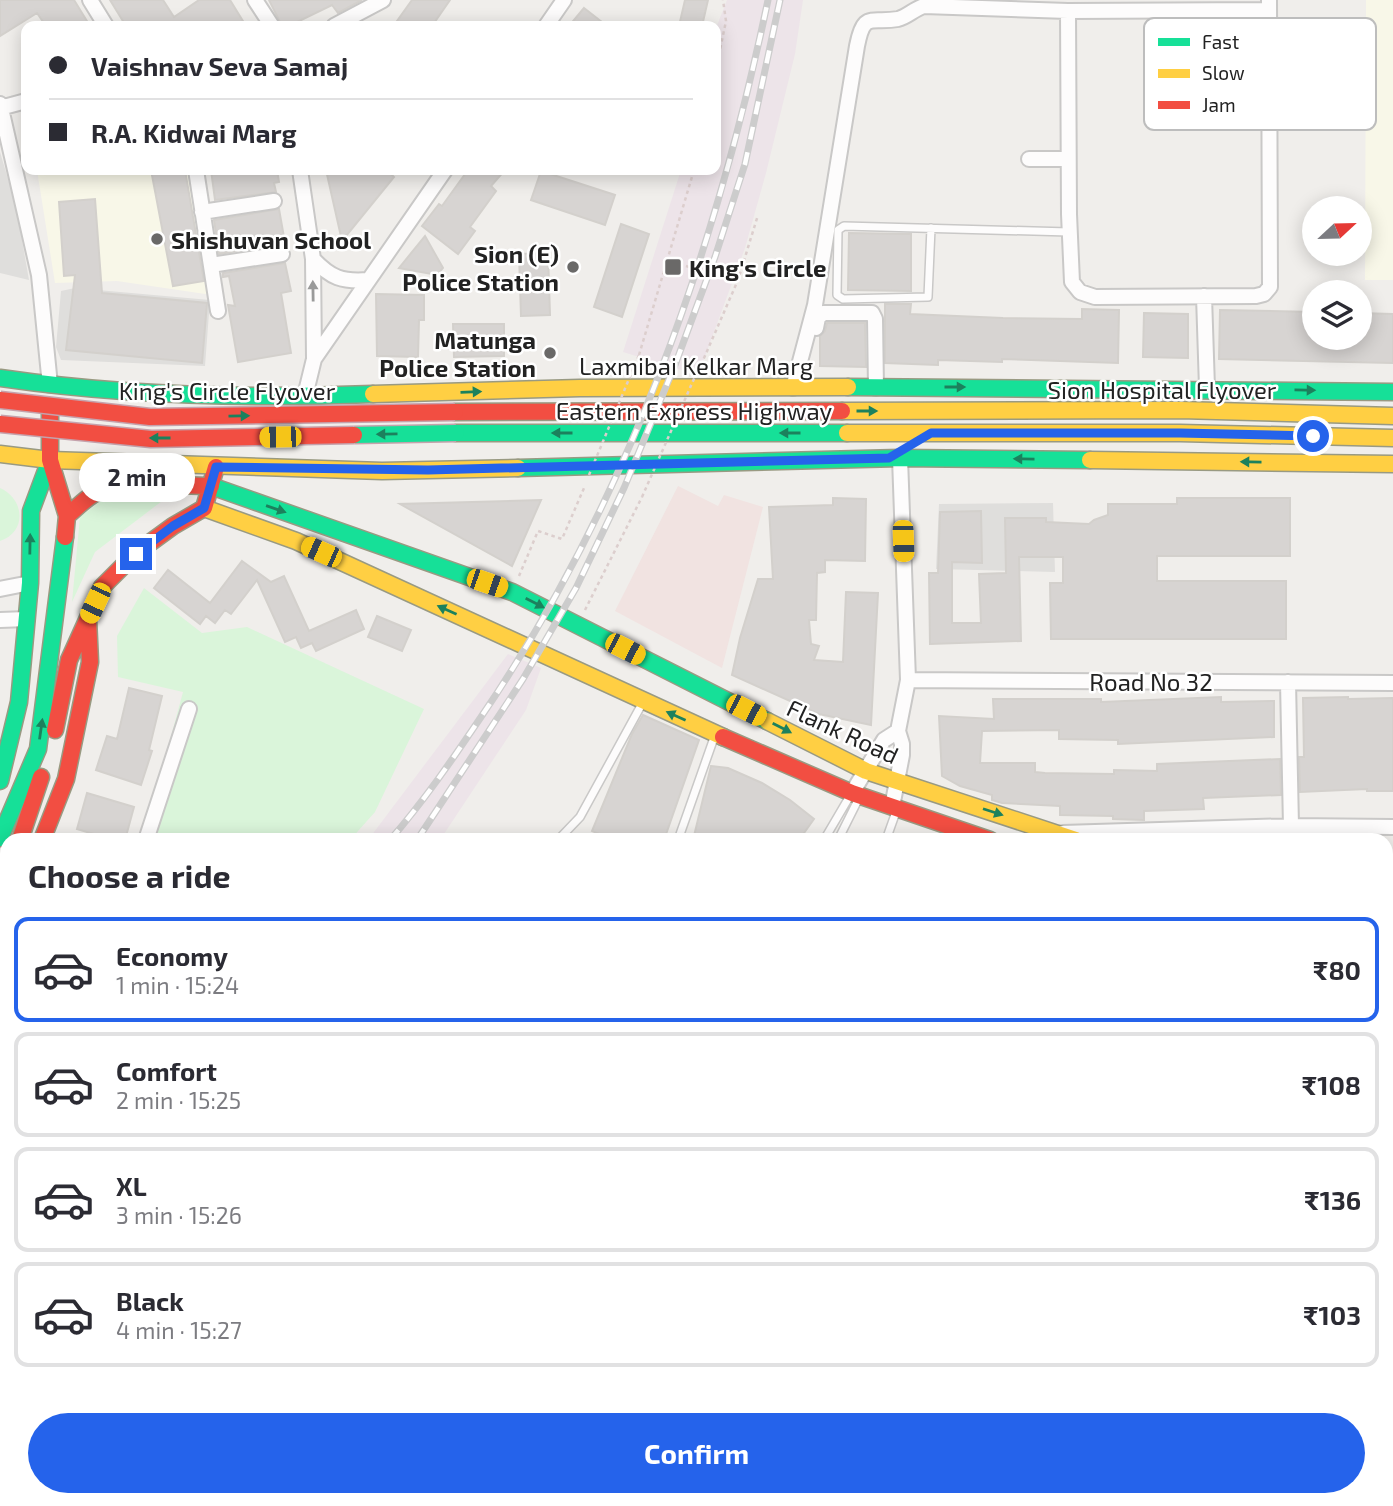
<!DOCTYPE html>
<meta charset="utf-8">
<style>
body{margin:0;font-family:"Exo 2",sans-serif;background:#f7f7f7;color:#2b2b33;height:100vh;display:flex;flex-direction:column;font-size:26px;white-space:nowrap}
*{box-sizing:border-box;margin:0}
p{font-size:23px;color:#7c7c81}
.icon{flex:none;width:38px;height:38px;fill:none;stroke:currentColor;stroke-width:2;stroke-linecap:round;stroke-linejoin:round}
.map{position:relative;flex:1;overflow:hidden}
.drawer{position:absolute;left:0px;top:833px;width:1393px;height:674px;display:flex;flex-direction:column;background:#fff;border-radius:21px 21px 0 0;box-shadow:0 4px 18px #0003}
.drawer>*{flex:none}
.banner{position:absolute;left:21px;top:21px;width:700px;height:154px;border-radius:14px;box-shadow:0 4px 18px #0003;display:grid;align-content:center;height:154px;padding:0 28px;background:#fff}
.needle{width:46px;rotate:68deg}
.buttons{position:absolute;left:1302px;top:196px;display:grid;gap:14px}
.buttons a{display:grid;place-items:center;width:70px;height:70px;border-radius:50%;background:#fff;box-shadow:0 4px 18px #0003;font-size:35px}
.end{position:absolute;width:32px;height:32px;margin:-16px;border:9px solid #2563eb;background:#fff;box-shadow:0 0 0 4px #fff}
.from{border-radius:50%}
.bubble{position:absolute;height:49px;border-radius:24px;background:#fff;box-shadow:0 4px 18px #0003;font-size:23px;font-weight:700;line-height:49px;text-align:center}
.car{position:absolute;width:21px;height:42px;margin:-21px -10px;border-radius:9px;box-shadow:0 0 5px 2px #0007;background:linear-gradient(#f5c518 24%,#345 0 40%,#f5c518 0 76%,#345 0 86%,#f5c518 0)}
.banner b{display:flex;align-items:center;gap:24px;height:66px;font-size:26px}
.banner b+b{border-top:2px solid #e1e1e2}
.banner i{width:18px;height:18px;background:#2b2b33}
ul{padding:0;list-style:none}
li{display:flex;align-items:center;gap:21px;height:105px;margin:0 14px 10px;padding:0 14px;border:4px solid #e1e1e2;border-radius:14px}
li div{flex:1}
li b{display:block;font-size:26px}
li em{font-style:normal;font-weight:700}
li.selected{border-color:#2563eb}
li>.icon{width:63px;height:63px;stroke-width:1.5}
h2{padding:0 28px;font-size:32px;line-height:84px}
.cta{display:flex;gap:14px;margin-top:auto;padding:14px 28px}
.cta a{flex:1;height:80px;border-radius:42px;background:#2563eb;color:#fff;font-size:28px;font-weight:700;line-height:80px;text-align:center}
.map>svg:first-child{display:block}
</style>
<div class="map">
<svg width="1393" height="1506" viewBox="0 0 1393 1506">
<rect width="100%" height="100%" fill="#f0eeeb"/>
<path fill="#dfdedc" d="M0,152L16,206L29,280L0,273Z
M75,288L210,300L205,366L61,360L56,347L61,291Z
M1053,503L1055,572L936,569L939,504Z
M1386,1028L1393,1032V1340L1386,1350Z
M7,1288V1500H540L542,1506H0V1291Z
M566,1500H1182L1163,1506H568Z"/>
<path fill="#f1e3e1" d="M678,486L718,506L724,495L763,507L722,668L615,611Z"/>
<path fill="#ede4e9" d="M727,0H803L795,54L766,173L745,248L698,375L623,352L681,170H716V28Z
M508,654L541,668L526,710L440,840H368Z
M7,1205V1300L0,1303V1209Z"/>
<path fill="#f8f7e8" d="M1366,0H1393V280H1365Z
M37,170H189L212,295L117,281L55,283Z"/>
<path fill="#daf5da" d="M0,488C24,498 28,532 0,541Z
M114,491L170,495L95,552L72,602L80,517Z
M144,588L202,633L247,627L424,709L375,812L350,840H143L183,692L118,677L117,636Z"/>
<path fill="#d7d4d2" stroke="#d3d0cc" stroke-width="2" d="M0,0H74L90,26H46L37,13L0,36Z
M110,0H163L174,17L199,0H230L246,26H126Z
M269,0H362L338,13L332,5L289,26H282Z
M412,0H450L432,26H404L397,21Z
M685,0H708L702,26H679Z
M584,8L607,26H569Z
M151,170H185L204,281L173,286Z
M211,170H277L279,182L274,183L276,192L215,200Z
M326,170H387L394,177L342,241Z
M468,170H505L491,186L496,191L470,227L475,231L458,254L422,226L439,204L442,206Z
M541,171L615,195L605,225L531,200Z
M95,199L102,293L207,303L202,363L66,350L75,275L64,276L59,202Z
M279,209L285,243L219,254L214,220Z
M621,224L649,234L622,317L594,307Z
M849,233L911,234V291L848,290Z
M425,236L443,268L437,275L399,268Z
M548,253L550,315L521,316L519,254Z
M285,263L291,291L281,293L291,353L238,362L228,305L235,306L229,276L223,277V273Z
M376,294L424,295V320H419L418,357L377,356Z
M885,304H911L910,314L1003,318L1082,319V309L1119,310L1118,363L1002,359V362L938,360V365L885,363Z
M1220,310L1314,312V338H1360V313L1393,314V363L1219,359Z
M1144,313L1188,314V358L1143,357Z
M827,323H865L866,367L820,366V336L825,331Z
M453,324H504V356L454,357Z
M833,498L866,499L865,561L825,560V572L817,573L816,620H809L811,644L819,646L814,660L843,662L846,592L878,593L871,725L819,714L732,675L740,638L758,579H773L769,507L833,505Z
M1177,498H1290V556H1157V581H1286V639H1051L1050,583H1063V557H1019L1021,641L930,644L929,573H938L940,512L981,511L982,563L952,562V623H981L979,574L1006,573L1005,518H1046V522L1089,524L1094,520L1108,515V504H1177Z
M541,500L512,566L400,504Z
M242,561L271,582L284,576L309,631L356,610L364,629L316,651L312,643L301,648L296,637L285,642L257,580L231,614L225,610L215,623L206,616L200,624L154,588L168,570L210,603Z
M377,616L411,630L402,651L368,637Z
M129,688L162,696L149,750L152,751L141,785L96,770L107,736L117,739Z
M1221,697V702L1274,701V737L1118,744V740L1059,739V730L982,731L980,763H1035V772L1045,773L1114,774V770L1157,771V764L1280,759L1281,795L1203,798L1204,809L1144,811V820L1113,819V816L1060,815V806L1002,803L992,800V795L960,786L942,776L939,716L994,719L993,699H1101V702Z
M1348,697V699L1393,698V791H1367V789L1300,792L1299,757H1304L1303,698Z
M643,715L699,740L664,840H613L592,831L632,734Z
M711,766L728,768L762,783L790,800L814,819L799,840H693Z
M87,793L134,807L125,840H114L77,829Z"/>
<g fill="none" stroke-linecap="round" stroke-linejoin="round">
<g stroke="#c9c8c7" stroke-width="10">
<path id="lane" d="M931,228L928,297L843,299L837,295L838,230L844,226L1069,232
M558,840L580,817L643,702
M678,840L715,735
M824,840L851,794
M838,840L860,796
M886,840L897,809"/>
</g>
<g stroke="#c9c8c7" stroke-width="18">
<path id="street" d="M90,0L106,26
M255,0L272,26
M1068,11L1069,214L1072,282L1080,292L1095,297L1256,296L1264,294L1270,287L1269,0
M334,26L383,0
M546,26L564,0
M0,104L39,275L50,385
M0,108L26,101
M1029,159H1068
M196,170L218,311
M300,170L313,259L314,359L305,396
M202,212L274,201
M313,259C331,278 342,282 368,280
M211,265L282,254
M1204,296L1207,388
M816,328L818,318L823,313H872L875,319L876,388
M314,359L445,170
M793,388L815,305L857,46C864,10 871,24 898,19C907,17 914,9 924,6L1068,11L1269,10
M0,589L30,583
M0,620L27,619
M908,680L1393,683
M1288,682L1291,826
M852,793L884,740L898,731
M892,807L902,755V744L898,731L908,680L900,458
M1063,833L1291,826L1393,827
M146,840L189,709
M0,998L7,1001
M1386,1181L1393,1171
M1386,1214L1393,1219
M1386,1317L1393,1307
M554,1500L557,1506
M635,1500L637,1506
M730,1500L733,1506
M1085,1500L1087,1506
M0,1502L7,1499
M384,1506L399,1500
M945,1506L956,1500"/>
</g>
<g stroke="#999a82" stroke-width="19">
<path id="fast" d="M0,378C124,396 248,399 373,394
M848,387L1393,392
M456,433H847
M518,468L900,458L1090,460
M211,486L512,592L767,721
M0,781L19,702L30,583L31,511L50,460
M0,838L38,749L65,537
M0,931L7,920"/>
</g>
<g stroke="#999a82" stroke-width="19">
<path id="slow" d="M373,394L580,388L848,387
M842,411L1180,410L1393,416
M847,433H1180L1393,438
M0,454L50,460L382,471L518,468
M1090,460L1393,464
M204,508L296,541L723,737
M767,721L866,771L1076,840
M1386,1011L1393,1014"/>
</g>
<g stroke="#999a82" stroke-width="19">
<path id="jam" d="M455,412L842,411
M50,413V460L67,516L65,537
M67,516C78,507 88,495 102,490C135,479 177,486 211,486
M55,730L69,660L102,587L136,553L173,526L204,508L216,467
M723,737L852,793L990,840
M20,840L41,777
M42,840L66,779L90,662L88,619
M0,897L7,878
M1386,963L1393,966"/>
</g>
<path stroke="#dccecd" stroke-width="2.5" stroke-dasharray="3.5 3.5" stroke-linecap="butt" d="M716,69L726,21L723,0
M639,355L694,170
M701,365L738,280L758,215
M519,576L538,531L562,539L584,488
M585,610L642,497"/>
<use href="#lane" stroke="#fdfcfc" stroke-width="7"/>
<use href="#street" stroke="#fdfcfc" stroke-width="14"/>
<use href="#fast" stroke="#16e098" stroke-width="16"/>
<use href="#slow" stroke="#ffcf43" stroke-width="16"/>
<use href="#jam" stroke="#f24e42" stroke-width="16"/>
<g stroke="#ccc" stroke-width="7">
<path id="rail" d="M390,840C424,801 452,760 481,717C628,501 715,254 768,0
M417,840L523,679L576,588L624,488L675,365L715,257L745,164L780,0
M1386,861H1393
M1386,875L1393,874
M0,1228L7,1223
M0,1266L7,1262
M0,1277L7,1274
M0,1380L7,1372"/>
</g>
<use href="#rail" stroke="#fff" stroke-width="4.5" stroke-dasharray="13" stroke-linecap="butt"/>
<g stroke="#c5a2ac" stroke-width="19" stroke-linecap="butt">
<path id="fast-bridge" d="M354,435L456,433"/>
</g>
<g stroke="#c5a2ac" stroke-width="19" stroke-linecap="butt">
<path id="jam-bridge" d="M0,400L150,417L455,412
M0,424L151,439L354,435"/>
</g>
<path stroke="#dccecd" stroke-width="2.5" stroke-dasharray="3.5 3.5" stroke-linecap="butt" d="M686,266L732,281
M589,475L639,355
M642,497L697,372"/>
<use href="#fast-bridge" stroke="#16e098" stroke-width="16"/>
<use href="#jam-bridge" stroke="#f24e42" stroke-width="16"/>
</g>
<defs><path id="oneway-solid" d="M-6-.8H1V-3.2L6.5 0L1 3.2V.8H-6Z" transform="scale(1.75)"/></defs>
<use fill="#9a9a9a" href="#oneway-solid" transform="translate(313 291) rotate(-91)"/>
<g fill="#1c815d">
<use href="#oneway-solid" transform="translate(955 387)"/>
<use href="#oneway-solid" transform="translate(1305 390) rotate(1)"/>
<use href="#oneway-solid" transform="translate(471 392) rotate(-2)"/>
<use href="#oneway-solid" transform="translate(867 411)"/>
<use href="#oneway-solid" transform="translate(239 416) rotate(-1)"/>
<use href="#oneway-solid" transform="translate(562 433) rotate(-180)"/>
<use href="#oneway-solid" transform="translate(790 433) rotate(-180)"/>
<use href="#oneway-solid" transform="translate(387 434) rotate(179)"/>
<use href="#oneway-solid" transform="translate(160 438) rotate(180)"/>
<use href="#oneway-solid" transform="translate(1024 459) rotate(-179)"/>
<use href="#oneway-solid" transform="translate(1251 462) rotate(-179)"/>
<use href="#oneway-solid" transform="translate(276 509) rotate(19)"/>
<use href="#oneway-solid" transform="translate(30 544) rotate(-89)"/>
<use href="#oneway-solid" transform="translate(535 603) rotate(27)"/>
<use href="#oneway-solid" transform="translate(447 610) rotate(-156)"/>
<use href="#oneway-solid" transform="translate(676 716) rotate(-156)"/>
<use href="#oneway-solid" transform="translate(782 728) rotate(27)"/>
<use href="#oneway-solid" transform="translate(41 729) rotate(-82)"/>
<use href="#oneway-solid" transform="translate(993 812) rotate(18)"/>
</g>
<g fill="none" stroke-linecap="round" stroke-linejoin="round">
<path stroke="#2563eb" stroke-width="9" d="M136,554L173,526L204,508L216,467L428,470L889,458L931,433H1180L1313,436"/>
</g>
<g fill="#6a6968" stroke="#fff" stroke-width="2.5">
<circle cx="157" cy="239" r="7"/>
<circle cx="573" cy="267" r="7"/>
<rect x="664" y="258" width="18" height="18" rx="3.5"/>
<circle cx="550" cy="353" r="7"/>
</g>
<g text-anchor="middle" dominant-baseline="central" stroke-width="5" stroke-linejoin="round" paint-order="stroke">
<g font-size="24" font-weight="bold" fill="#222" stroke="#fff" text-anchor="start">
<text x="171" y="239">Shishuvan School</text>
<text x="559" y="253" text-anchor="end">Sion (E)<tspan x="559" dy="28">Police Station</tspan></text>
<text x="689" y="267">King's Circle</text>
<text x="536" y="339" text-anchor="end">Matunga<tspan x="536" dy="28">Police Station</tspan></text>
</g>
<g font-size="24" fill="#222" stroke="#fff">
<text x="696" y="365">Laxmibai Kelkar Marg</text>
<text x="1162" y="389">Sion Hospital Flyover</text>
<text x="227" y="390">King's Circle Flyover</text>
<text x="694" y="410">Eastern Express Highway</text>
<text x="1151" y="681">Road No 32</text>
<text transform="translate(843 731) rotate(25)">Flank Road</text>
</g>
</g>
<rect x="1144" y="18" width="232" height="112" rx="10" fill="#fff" stroke="#bdbdbd" stroke-width="2"/>
<rect x="1158" y="38" width="32" height="8" fill="#16e098"/>
<rect x="1158" y="69" width="32" height="9" fill="#ffcf43"/>
<rect x="1158" y="101" width="32" height="8" fill="#f24e42"/>
<g font-size="19" fill="#222">
<text x="1202" y="49">Fast</text>
<text x="1202" y="80">Slow</text>
<text x="1202" y="112">Jam</text>
</g>
</svg>
<div class="buttons">
<a><svg class="needle" viewBox="-14 -14 28 28"><path d="M0-13l5 13h-10z" fill="#e53935"/><path d="M0 13l5-13h-10z" fill="#7c7c81"/></svg></a>
<a><svg class="icon" aria-label="layers" viewBox="0 0 24 24"><path d="M12 4l9 5-9 5-9-5zM3 14l9 5 9-5"/></svg></a>
</div>
<i class="end from" style="left:1313px;top:436px"></i>
<i class="end" style="left:136px;top:554px"></i>
<div class="bubble" style="left:79px;top:453px;width:116px">2 min</div>
<i class="car" style="left:280px;top:437px;rotate:269deg"></i>
<i class="car" style="left:903px;top:541px;rotate:178deg"></i>
<i class="car" style="left:321px;top:552px;rotate:294deg"></i>
<i class="car" style="left:487px;top:583px;rotate:109deg"></i>
<i class="car" style="left:95px;top:603px;rotate:205deg"></i>
<i class="car" style="left:625px;top:649px;rotate:117deg"></i>
<i class="car" style="left:746px;top:710px;rotate:117deg"></i>
<div class="banner">
<b><i class="from"></i>Vaishnav Seva Samaj</b>
<b><i></i>R.A. Kidwai Marg</b>
</div>
<section class="drawer">
<h2>Choose a ride</h2>
<ul>
<li class="selected"><svg class="icon" aria-label="car" viewBox="0 0 24 24"><path d="M5 17H2v-5l4-1 3-4h7l3 4 3 1v5h-3M9 17h6M6 11h13"/><circle cx="7" cy="17" r="2"/><circle cx="17" cy="17" r="2"/></svg><div><b>Economy</b><p>1 min · 15:24</p></div><em>₹80</em></li>
<li><svg class="icon" aria-label="car" viewBox="0 0 24 24"><path d="M5 17H2v-5l4-1 3-4h7l3 4 3 1v5h-3M9 17h6M6 11h13"/><circle cx="7" cy="17" r="2"/><circle cx="17" cy="17" r="2"/></svg><div><b>Comfort</b><p>2 min · 15:25</p></div><em>₹108</em></li>
<li><svg class="icon" aria-label="car" viewBox="0 0 24 24"><path d="M5 17H2v-5l4-1 3-4h7l3 4 3 1v5h-3M9 17h6M6 11h13"/><circle cx="7" cy="17" r="2"/><circle cx="17" cy="17" r="2"/></svg><div><b>XL</b><p>3 min · 15:26</p></div><em>₹136</em></li>
<li><svg class="icon" aria-label="car" viewBox="0 0 24 24"><path d="M5 17H2v-5l4-1 3-4h7l3 4 3 1v5h-3M9 17h6M6 11h13"/><circle cx="7" cy="17" r="2"/><circle cx="17" cy="17" r="2"/></svg><div><b>Black</b><p>4 min · 15:27</p></div><em>₹103</em></li>
</ul>
<div class="cta"><a>Confirm</a></div>
</section>
</div>
